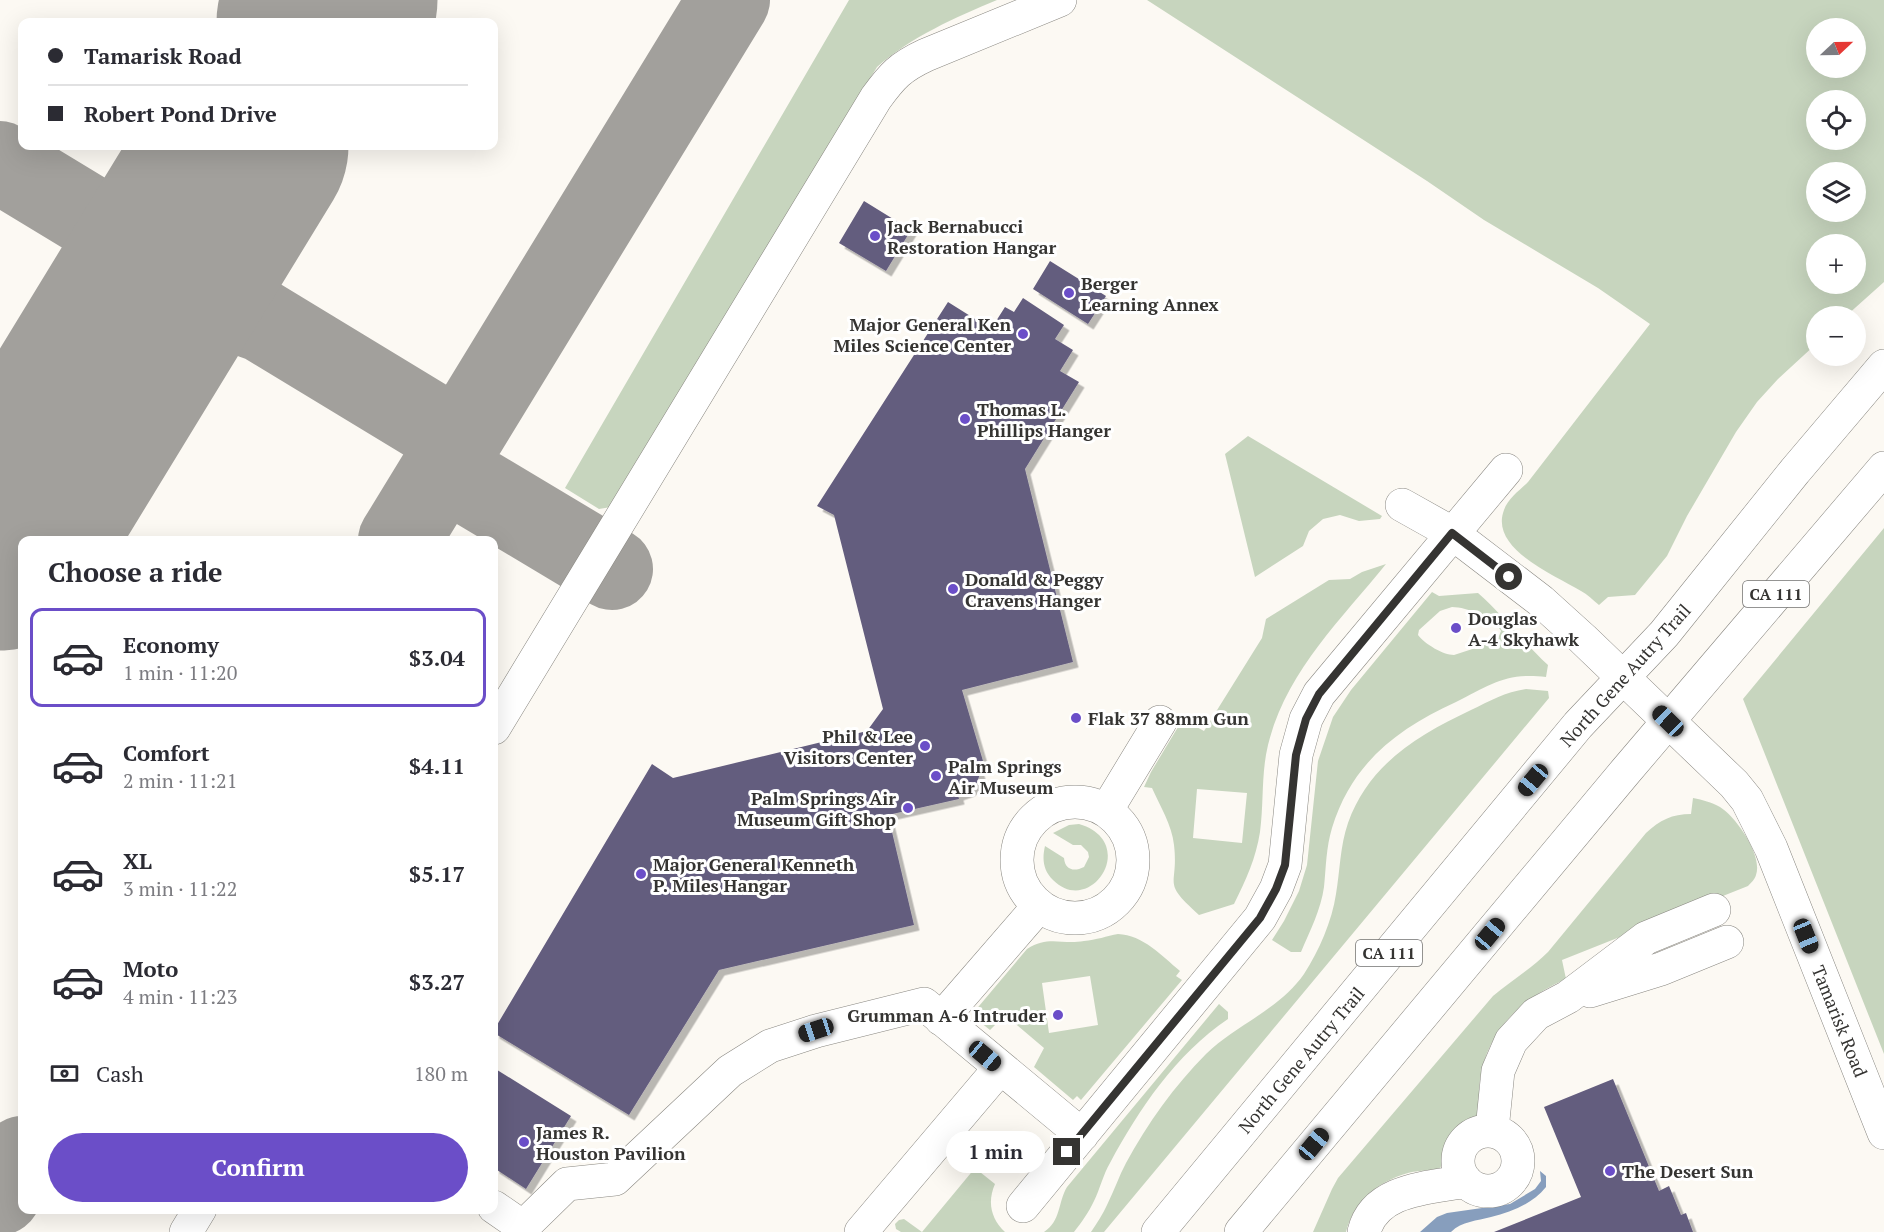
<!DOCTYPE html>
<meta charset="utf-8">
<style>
body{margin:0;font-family:"PT Serif",serif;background:#f7f7f7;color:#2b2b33;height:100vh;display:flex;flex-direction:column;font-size:22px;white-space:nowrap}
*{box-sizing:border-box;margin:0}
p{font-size:20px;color:#7c7c81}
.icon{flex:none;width:33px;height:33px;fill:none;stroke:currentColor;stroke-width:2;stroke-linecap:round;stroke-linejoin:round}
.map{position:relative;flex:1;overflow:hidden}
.drawer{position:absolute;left:18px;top:536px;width:480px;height:678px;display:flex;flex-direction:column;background:#fff;border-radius:12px;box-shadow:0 6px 24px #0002}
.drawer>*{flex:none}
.top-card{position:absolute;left:18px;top:18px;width:480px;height:132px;border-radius:12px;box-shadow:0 6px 24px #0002;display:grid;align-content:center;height:132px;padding:0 30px;background:#fff}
.needle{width:39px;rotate:68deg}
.tools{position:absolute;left:1806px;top:18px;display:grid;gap:12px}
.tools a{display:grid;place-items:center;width:60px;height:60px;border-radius:50%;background:#fff;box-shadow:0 6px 24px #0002;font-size:30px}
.end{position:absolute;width:27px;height:27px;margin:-14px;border:8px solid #353432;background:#fff;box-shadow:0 0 0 3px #fff}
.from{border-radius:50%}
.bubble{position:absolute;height:42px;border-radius:21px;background:#fff;box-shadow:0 6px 24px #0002;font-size:20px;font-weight:600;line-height:42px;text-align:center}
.car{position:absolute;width:18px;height:36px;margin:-18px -9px;border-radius:8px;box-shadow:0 0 4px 2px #0007;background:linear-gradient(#222 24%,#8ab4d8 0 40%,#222 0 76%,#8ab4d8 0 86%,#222 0)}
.top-card b{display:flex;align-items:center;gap:21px;height:57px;font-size:22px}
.top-card b+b{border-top:2px solid #e1e1e2}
.top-card i{width:15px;height:15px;background:#2b2b33}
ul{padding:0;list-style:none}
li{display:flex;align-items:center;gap:18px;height:99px;margin:0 12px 9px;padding:0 18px;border:3px solid transparent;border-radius:12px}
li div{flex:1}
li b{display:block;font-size:22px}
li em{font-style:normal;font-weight:600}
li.on{border-color:#6b4ec8}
li>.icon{width:54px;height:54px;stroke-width:1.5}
h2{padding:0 30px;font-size:27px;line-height:72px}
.pay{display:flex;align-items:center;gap:15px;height:66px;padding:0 30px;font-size:22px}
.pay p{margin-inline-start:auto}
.action{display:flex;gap:12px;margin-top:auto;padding:12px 30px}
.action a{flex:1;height:69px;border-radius:36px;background:#6b4ec8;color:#fff;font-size:24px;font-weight:600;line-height:69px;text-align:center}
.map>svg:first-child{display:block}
</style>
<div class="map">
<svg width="1884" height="1232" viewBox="0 0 1884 1232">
<defs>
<filter id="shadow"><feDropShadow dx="5.5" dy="5.5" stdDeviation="0" flood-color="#0004"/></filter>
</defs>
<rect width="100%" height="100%" fill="#fcf9f3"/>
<path fill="#c7d5be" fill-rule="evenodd" d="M849,0H997C956,17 911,37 877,67L611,507L599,509L565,488Z
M1147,0H1884V282L1846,316H1816V344L1778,379L1757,402L1736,432L1687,516L1667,556L1635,595L1608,597L1599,605C1593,600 1587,594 1581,591C1555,575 1489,549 1504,510C1508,498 1520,490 1528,482L1650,324L1598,288L1484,220L1427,181ZM1816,28H1856V68H1816ZM1816,100H1856V140H1816ZM1816,172H1856V212H1816ZM1816,244H1856V284H1816Z
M1248,436L1382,516L1380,519L1359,521L1340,515L1323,519L1309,531L1303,546L1255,577L1225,454Z
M1884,528V1054L1743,699Z
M1386,564C1340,621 1286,672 1268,745C1261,774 1264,803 1260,832C1256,858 1246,880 1234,904L1199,915C1160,880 1179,888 1174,845C1172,825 1160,806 1152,788L1144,787L1151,772L1181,722L1184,720L1204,731L1262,638L1266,619L1329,580L1350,579L1362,572ZM1197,789L1247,793L1242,843L1193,838Z
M1432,592L1439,596L1478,593C1503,615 1523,642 1548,665L1546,677C1506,672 1490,685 1456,702C1397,729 1352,763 1332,828C1326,848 1326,867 1324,887C1321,909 1310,931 1301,952H1291L1272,940L1284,921L1299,891L1307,865L1318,761L1333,717L1351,690ZM1452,607C1467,607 1494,618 1501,631L1497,641L1454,655C1443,655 1425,644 1418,635L1419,630L1440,611Z
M1526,689L1548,691L1549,698L1104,1232H1091C1097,1223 1103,1214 1107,1205C1114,1191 1119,1176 1126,1163C1147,1124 1175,1085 1206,1054C1237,1024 1279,1010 1304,974C1319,951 1332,921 1336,894C1340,871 1340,846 1348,823C1369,764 1418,735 1471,710C1490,701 1505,692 1526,689Z
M1693,798C1703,800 1711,802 1720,807C1736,817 1763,855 1756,875C1755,879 1751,883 1748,886L1562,960L1566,979C1522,998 1487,1030 1480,1080C1478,1092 1480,1105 1478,1117C1472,1123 1464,1125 1458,1132C1448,1142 1448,1157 1440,1168C1430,1171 1418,1170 1408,1173C1377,1182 1354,1201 1346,1232H1313L1332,1189L1338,1178L1493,996C1511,981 1532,968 1548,952L1646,833C1660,820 1672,814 1691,814Z
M1079,824C1140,842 1091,918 1053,880C1043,870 1042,859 1045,846L1064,858C1065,870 1074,872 1084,867L1089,857L1088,852L1081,845H1073L1053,833L1069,825Z
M1118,934C1143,935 1162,956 1180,971L1176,976L1182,980L1081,1100L1077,1096L1073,1100L1034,1067L1044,1048L1005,1015L990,1030L975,1018L974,1012L1027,949C1049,935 1061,945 1084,941C1096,940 1107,936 1118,934ZM1090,976L1098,1025L1049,1033L1042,983Z
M1219,1004L1228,1012V1019C1176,1054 1139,1109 1110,1163C1103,1175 1100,1189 1094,1201C1089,1212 1081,1223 1074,1232H1044C1061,1221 1058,1202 1067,1187Z
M975,1168L995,1184C987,1202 991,1219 1005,1232H901L896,1229L895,1224L899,1220L904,1219L922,1232Z"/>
<path fill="#879ebd" d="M1540,1171L1546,1176V1187C1532,1204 1512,1212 1491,1217C1477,1221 1462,1221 1451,1232H1420L1437,1217L1447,1213L1510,1204L1535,1189L1541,1181Z"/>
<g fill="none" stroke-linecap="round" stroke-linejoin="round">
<path stroke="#a2a09c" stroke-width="82" d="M0,162L460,441
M229,171C226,185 220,199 217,212C209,256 227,292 259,320
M115,359C125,350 135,339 146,331C182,304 219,305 259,320
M443,468L612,569
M399,540L729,0
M0,1194L22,1157"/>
<path stroke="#a2a09c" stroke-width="207" d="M320,22L334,0
M0,547L245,146"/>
</g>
<path fill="#645d7e" filter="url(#shadow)" d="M864,201L911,230L886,271L839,243Z
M1050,261L1106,296L1088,324L1033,289Z
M1023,298L1064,325L1055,339L1073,350L1060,371L1079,382L1025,469L1073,662L962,690L983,761L977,763L980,774L976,785L969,791L958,795L959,799L888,815L914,925L719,970L629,1115L494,1033V1030L652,764L673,778L867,731L883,709L834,515L817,506L948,302L991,329L1005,307L1014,312Z
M494,1068L571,1116L526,1189L494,1168Z
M1613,1079L1659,1191L1669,1186L1681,1215L1686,1213L1693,1232H1494L1581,1197L1544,1107Z"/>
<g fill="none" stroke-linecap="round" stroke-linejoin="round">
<g stroke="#898781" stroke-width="34">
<path id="minor" d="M1402,505L1452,533L1541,601L1583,639L1734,784L1747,800L1771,848L1884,1133
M494,728L876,98C892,76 900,67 926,55L1060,0
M1017 860a58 58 0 1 1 116 0a58 58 0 1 1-116 0Z
M1106,811L1160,722
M1590,991L1661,969L1727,942
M941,1019L1039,906
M1490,1131L1493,1120L1498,1071L1511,1041L1536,1014L1568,997L1646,938L1714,910
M1458 1161a30 30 0 1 1 60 0a30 30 0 1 1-60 0Z
M1023,1206L1260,918L1276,889L1285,865L1296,755L1306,719L1319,694L1506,470
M494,1207L523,1227
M186,1232L200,1209
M522,1232L523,1227L567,1184L615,1179L730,1071L770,1046L816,1031L924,1004L1082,1135
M861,1232L1000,1068
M1364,1232C1375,1188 1430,1188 1466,1181"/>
</g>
<g stroke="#898781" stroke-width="34">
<path id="major" d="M1158,1232L1578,725L1664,634L1795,471L1884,366
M1241,1232L1625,772L1884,468"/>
</g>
<use href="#minor" stroke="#fff" stroke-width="33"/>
<use href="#major" stroke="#fff" stroke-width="33"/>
</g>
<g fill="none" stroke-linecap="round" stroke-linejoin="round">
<path stroke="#353432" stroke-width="8" d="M1067,1152L1260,918L1276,889L1285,865L1296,755L1306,719L1319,694L1452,533L1509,577"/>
</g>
<g fill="#6b4ec8" stroke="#fff" stroke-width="2">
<circle cx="875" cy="236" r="6"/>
<circle cx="1069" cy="293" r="6"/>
<circle cx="1023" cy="334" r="6"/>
<circle cx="965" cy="419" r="6"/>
<circle cx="953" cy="589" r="6"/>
<circle cx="1456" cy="628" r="6"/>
<circle cx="1076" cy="718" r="6"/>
<circle cx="925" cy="746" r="6"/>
<circle cx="936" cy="776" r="6"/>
<circle cx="908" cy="808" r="6"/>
<circle cx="641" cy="874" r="6"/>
<circle cx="1058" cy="1015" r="6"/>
<circle cx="524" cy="1142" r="6"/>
<circle cx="1610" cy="1171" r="6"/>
</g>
<g text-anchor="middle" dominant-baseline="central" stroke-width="6" stroke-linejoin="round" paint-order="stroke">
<g fill="#fff" stroke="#727170" stroke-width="1.5">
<rect x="1743" y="581" width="66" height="26" rx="4.5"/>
<rect x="1356" y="940" width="66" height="26" rx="4.5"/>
</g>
<g font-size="16" font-weight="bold" fill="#353432">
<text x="1776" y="594">CA 111</text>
<text x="1389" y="953">CA 111</text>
</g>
<g font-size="18" font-weight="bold" fill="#353432" stroke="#fff" text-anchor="start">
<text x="887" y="226">Jack Bernabucci<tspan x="887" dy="21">Restoration Hangar</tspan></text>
<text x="1081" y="283">Berger<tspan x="1081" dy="21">Learning Annex</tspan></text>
<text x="1011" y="324" text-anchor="end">Major General Ken<tspan x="1011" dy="21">Miles Science Center</tspan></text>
<text x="977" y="409">Thomas L.<tspan x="977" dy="21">Phillips Hanger</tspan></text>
<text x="965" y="579">Donald &amp; Peggy<tspan x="965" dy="21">Cravens Hanger</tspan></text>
<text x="1468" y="618">Douglas<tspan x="1468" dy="21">A-4 Skyhawk</tspan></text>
<text x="1088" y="718">Flak 37 88mm Gun</text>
<text x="913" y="736" text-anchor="end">Phil &amp; Lee<tspan x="913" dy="21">Visitors Center</tspan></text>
<text x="948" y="766">Palm Springs<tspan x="948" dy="21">Air Museum</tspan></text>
<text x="896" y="798" text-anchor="end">Palm Springs Air<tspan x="896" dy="21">Museum Gift Shop</tspan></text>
<text x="653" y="864">Major General Kenneth<tspan x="653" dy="21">P. Miles Hangar</tspan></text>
<text x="1046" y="1015" text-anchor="end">Grumman A-6 Intruder</text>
<text x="536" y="1132">James R.<tspan x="536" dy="21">Houston Pavilion</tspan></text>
<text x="1622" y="1171">The Desert Sun</text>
</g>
<g font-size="18" fill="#353432" stroke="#fff">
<text transform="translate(1625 675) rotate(-48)">North Gene Autry Trail</text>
<text transform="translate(1840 1021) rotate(68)">Tamarisk Road</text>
<text transform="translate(1301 1060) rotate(-50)">North Gene Autry Trail</text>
</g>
</g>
</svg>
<div class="tools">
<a><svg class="needle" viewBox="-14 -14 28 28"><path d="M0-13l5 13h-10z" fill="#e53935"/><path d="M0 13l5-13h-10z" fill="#7c7c81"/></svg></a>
<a><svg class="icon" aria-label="locate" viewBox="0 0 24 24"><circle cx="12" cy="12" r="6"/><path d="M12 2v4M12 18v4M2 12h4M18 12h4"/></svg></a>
<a><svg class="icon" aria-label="layers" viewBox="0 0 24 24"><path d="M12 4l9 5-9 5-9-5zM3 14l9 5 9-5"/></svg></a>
<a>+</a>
<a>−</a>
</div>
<i class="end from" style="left:1509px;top:577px"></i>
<i class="end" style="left:1067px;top:1152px"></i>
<div class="bubble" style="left:946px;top:1131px;width:99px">1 min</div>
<i class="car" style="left:1668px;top:721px;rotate:314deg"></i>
<i class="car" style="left:1533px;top:780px;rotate:220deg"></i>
<i class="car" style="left:1490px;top:934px;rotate:40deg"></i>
<i class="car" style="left:1806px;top:936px;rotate:158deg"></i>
<i class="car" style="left:816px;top:1030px;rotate:252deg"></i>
<i class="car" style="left:985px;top:1056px;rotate:130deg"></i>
<i class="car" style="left:1314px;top:1144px;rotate:40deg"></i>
<div class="top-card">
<b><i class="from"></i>Tamarisk Road</b>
<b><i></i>Robert Pond Drive</b>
</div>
<section class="drawer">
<h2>Choose a ride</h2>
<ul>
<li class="on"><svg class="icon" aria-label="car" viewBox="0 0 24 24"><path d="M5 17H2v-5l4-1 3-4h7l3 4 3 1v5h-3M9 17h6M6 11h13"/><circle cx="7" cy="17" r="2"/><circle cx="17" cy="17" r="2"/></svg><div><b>Economy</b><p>1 min · 11:20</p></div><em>$3.04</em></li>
<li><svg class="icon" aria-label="car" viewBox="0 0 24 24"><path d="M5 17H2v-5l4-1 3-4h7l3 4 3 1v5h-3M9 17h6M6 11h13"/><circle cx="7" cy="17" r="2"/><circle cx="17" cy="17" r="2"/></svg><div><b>Comfort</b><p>2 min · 11:21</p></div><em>$4.11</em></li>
<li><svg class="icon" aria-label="car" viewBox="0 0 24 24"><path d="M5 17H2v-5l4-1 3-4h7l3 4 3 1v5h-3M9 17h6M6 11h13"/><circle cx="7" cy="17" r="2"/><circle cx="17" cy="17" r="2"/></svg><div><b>XL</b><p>3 min · 11:22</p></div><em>$5.17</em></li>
<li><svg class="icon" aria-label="car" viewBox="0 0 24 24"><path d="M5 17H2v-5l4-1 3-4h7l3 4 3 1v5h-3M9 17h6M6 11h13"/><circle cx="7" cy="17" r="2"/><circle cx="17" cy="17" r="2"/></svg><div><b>Moto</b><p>4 min · 11:23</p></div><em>$3.27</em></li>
</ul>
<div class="pay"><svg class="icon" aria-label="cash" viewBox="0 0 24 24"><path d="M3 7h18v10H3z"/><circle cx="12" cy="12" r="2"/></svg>Cash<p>180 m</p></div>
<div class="action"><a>Confirm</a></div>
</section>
</div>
